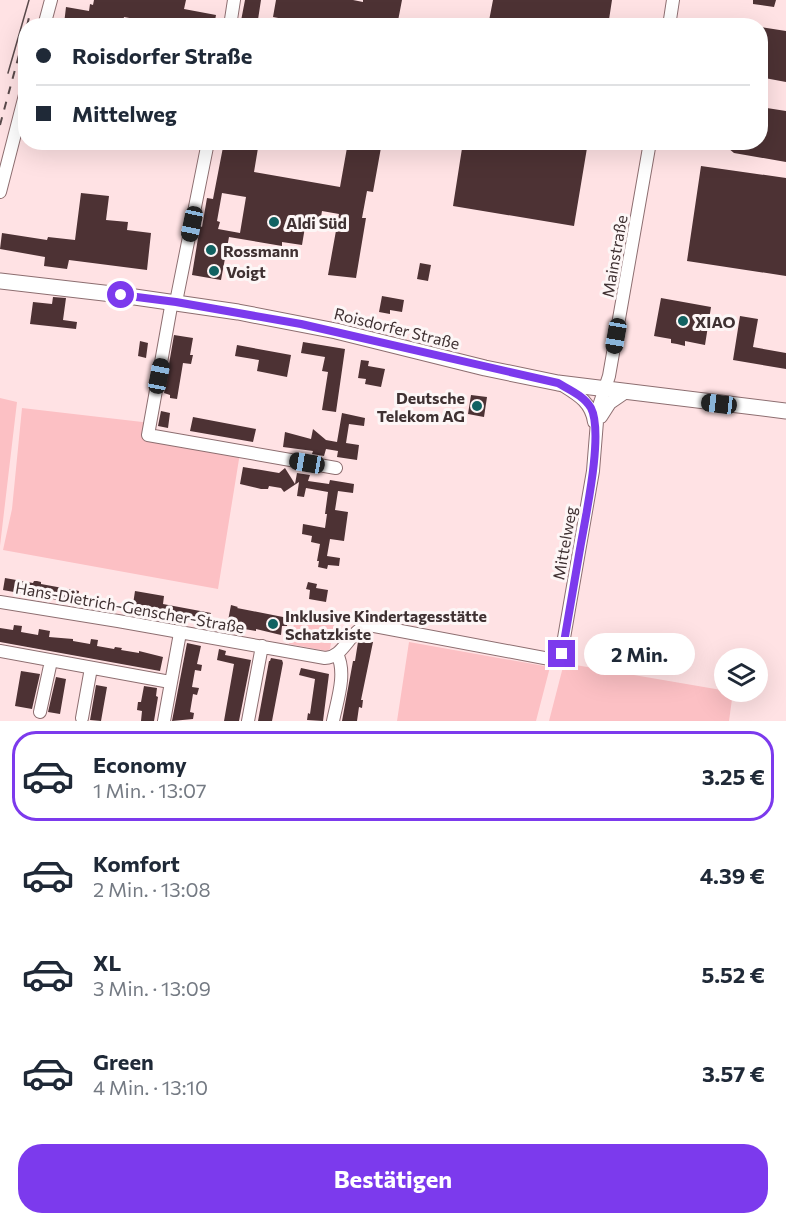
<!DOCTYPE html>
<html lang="de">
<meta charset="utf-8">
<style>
body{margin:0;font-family:Commissioner,sans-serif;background:#f2f2f3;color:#1f2937;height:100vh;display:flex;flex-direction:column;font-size:22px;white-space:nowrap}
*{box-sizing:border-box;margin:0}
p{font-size:20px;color:#747a83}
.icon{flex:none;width:33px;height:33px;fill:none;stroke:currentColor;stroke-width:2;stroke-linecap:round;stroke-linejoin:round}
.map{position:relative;height:721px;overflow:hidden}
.sheet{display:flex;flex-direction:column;background:#fff;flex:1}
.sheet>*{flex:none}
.banner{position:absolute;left:18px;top:18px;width:750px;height:132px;border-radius:24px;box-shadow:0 6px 24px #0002;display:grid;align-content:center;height:132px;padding:0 18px;background:#fff}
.controls{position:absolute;left:714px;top:648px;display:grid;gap:12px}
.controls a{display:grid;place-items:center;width:54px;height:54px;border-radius:50%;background:#fff;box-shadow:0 6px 24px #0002;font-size:30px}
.end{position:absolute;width:27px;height:27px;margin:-14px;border:8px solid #7c3aed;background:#fff;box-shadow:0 0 0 3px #fff}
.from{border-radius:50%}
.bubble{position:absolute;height:42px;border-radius:21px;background:#fff;box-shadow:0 6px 24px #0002;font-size:20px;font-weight:700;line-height:42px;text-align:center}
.car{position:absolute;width:18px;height:36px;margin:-18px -9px;border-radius:8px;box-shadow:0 0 4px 2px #0007;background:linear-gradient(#222 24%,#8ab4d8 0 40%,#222 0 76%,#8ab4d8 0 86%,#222 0)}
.banner b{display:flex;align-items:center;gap:21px;height:57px;font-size:22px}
.banner b+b{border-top:2px solid #e0e1e3}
.banner i{width:15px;height:15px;background:#1f2937}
ul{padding:10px 0 0;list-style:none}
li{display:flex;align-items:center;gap:18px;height:90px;margin:0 12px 9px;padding:0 6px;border:3px solid transparent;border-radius:24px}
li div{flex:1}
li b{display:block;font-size:22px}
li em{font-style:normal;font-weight:700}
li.active{border-color:#7c3aed}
li>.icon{width:54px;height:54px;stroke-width:1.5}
.button{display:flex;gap:12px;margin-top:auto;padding:12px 18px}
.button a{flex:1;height:69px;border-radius:24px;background:#7c3aed;color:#fff;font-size:24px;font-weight:700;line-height:69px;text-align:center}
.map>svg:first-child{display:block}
</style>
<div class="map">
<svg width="786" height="721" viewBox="0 0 786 721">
<rect width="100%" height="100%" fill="#ffe2e4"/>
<path fill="#fcc0c4" d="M0,398L17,402L0,546Z
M22,408L151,423L149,435L240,453L218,589L3,550L12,509Z
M302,612L335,619L330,649L327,651L289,644L295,620L301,619Z
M409,642L550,667L536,721H397Z
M564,663L733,692L729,721H549Z"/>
<path fill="#4d3234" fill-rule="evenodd" d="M94,0H186L184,9L216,15L214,26H172L124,17L122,26L64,24L66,7L89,11L90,4L93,5Z
M245,0H261L257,26H240Z
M276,0H353L363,2V0H402L397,26H320L273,17Z
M493,0H612L608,26H488Z
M753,0H776L774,7L753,4Z
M760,27L786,31V82L760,77Z
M760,107L786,111V162L734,153L728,148L727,142H760Z
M224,142H259L254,172L340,187L348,142H382L373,192L367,191L362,218H366L356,278L328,275L339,214L322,211L320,223L306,221L302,245L282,242V246L229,237L221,280L192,275L200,226L202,227L207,198L213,199ZM222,193L246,197L240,233L218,229L220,222L217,221Z
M463,142H588L574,226L453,206Z
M701,166L786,178V276L687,261Z
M81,193L109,196L106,220L128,222L127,230L151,233L147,270L69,260L67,269L44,266L45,257L0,249L2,233L47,240L48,237L75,240Z
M420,263L431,265L428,281L417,279Z
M382,296L404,300L402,312L390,310V314L379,312Z
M53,297L66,298L63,320L77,322L76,329L30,324L33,302L52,304Z
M661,298L711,307L705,345L685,341V346L677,344L671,343V339L654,336Z
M740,316L758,319L753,347L786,353V369L733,360Z
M174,335L193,338L190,355H193L191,364L183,363L177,399L170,398V395L164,393Z
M140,341L148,343L146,358L138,356Z
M303,342L345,349L336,412L322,410L328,372L322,371L325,357L301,353Z
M237,345L291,355L287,377L257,371L259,360L235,356Z
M361,360L369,361L368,366L385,369L381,387L365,384L366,379L358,378Z
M471,395L487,397L484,417L468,414Z
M161,411L170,413L168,428L158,426Z
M342,413L365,418L364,426L349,424L346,443L359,445L357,460L337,457L338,451L326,449L324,456L312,454L313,451L283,447L285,432L311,439L313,429L326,440L337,442Z
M193,417L256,429L253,442L190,431Z
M243,467L279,473L285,468L295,484L297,473L310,475L308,481L329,484L330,480L354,484L353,493L338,491L335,510L348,512L344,541L330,539L327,556L340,558L339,566L328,565L327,569L318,567L319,561H317L320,544L311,542L312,536L302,534L303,524L325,528L327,514H325L328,492L306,488L304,497L297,496L299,482L284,492L281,488L269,486L268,489H261L240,484Z
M5,578L33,583L34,581H37L41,582V584L79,591L78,600L74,599V603L3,590Z
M308,582L317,584L316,588L328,590L326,602L309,599L310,590L306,589Z
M135,591L164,596L163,604L211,613L209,621H206L205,625L132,611Z
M231,605L238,607L237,608L288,618L287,626H282L281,635L256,629V631L227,626Z
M14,625L22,626L21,632L38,635L39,629L50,631L49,637L73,639V641L90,644L91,639L98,640L97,646L114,649L115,647L122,648L121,650L139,653V651L163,657L160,671L0,642V628L13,630Z
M361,640L373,642L361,700H363L362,708L359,707L357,721H342L353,661H355L358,642Z
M187,643L201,646L197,664L202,665L201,671L195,670L192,687L199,688L197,695L193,694L190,712L194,713L193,719L172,721Z
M219,649L226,651L225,655L251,660L239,721H224L234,664L217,660Z
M271,658L282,660L283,663L272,721H258L269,661H270Z
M301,668L329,674L323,721L307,720L308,713L310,714L315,679L299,675Z
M21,671L40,674L32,709L15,706Z
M56,677L66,679L60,714L48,712Z
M96,685L107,687L101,721L90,720Z
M144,686L157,688L156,696L158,697L154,721H141L142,711L137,710L138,702H141Z"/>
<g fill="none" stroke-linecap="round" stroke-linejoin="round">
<g stroke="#8d6e70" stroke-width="14">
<path id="minor" d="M44,26L51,0
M230,26L234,0
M669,26L673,0
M0,192L26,91
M172,301L148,435L336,468
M176,302L208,142
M562,385C578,395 591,402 594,422
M601,417L610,403L626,392
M0,602L118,621L325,658C344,658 349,630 369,625L560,661L593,471L598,409L609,376L650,142
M0,651L170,682
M40,712L51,661
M82,718L91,668
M164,721L180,633
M248,721L262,646
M333,721C337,701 347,673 337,654"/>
</g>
<g stroke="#8d6e70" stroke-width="17">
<path id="major" d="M0,281L121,295L238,312L336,331L485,368L558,383L786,411"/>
</g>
<use href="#minor" stroke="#fff" stroke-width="12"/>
<use href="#major" stroke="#fff" stroke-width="15"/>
<path stroke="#5a4a4b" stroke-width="1.5" d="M8,73L29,0"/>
<path stroke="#5a4a4b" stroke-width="2" stroke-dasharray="8 8" stroke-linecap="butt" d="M27,26L30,13
M0,125L26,29"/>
</g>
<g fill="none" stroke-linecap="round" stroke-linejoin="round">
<path stroke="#7c3aed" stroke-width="8" d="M121,295L176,302L301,324L558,383C570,390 584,396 591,408C604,433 585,519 580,549C574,584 568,619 562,654"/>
</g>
<g fill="#116262" stroke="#fdf6f6" stroke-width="2">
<circle cx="274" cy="222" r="6"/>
<circle cx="211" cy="250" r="6"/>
<circle cx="214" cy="271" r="6"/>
<circle cx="683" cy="321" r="6"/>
<circle cx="477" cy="406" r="6"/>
<circle cx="273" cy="624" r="6"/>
</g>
<g text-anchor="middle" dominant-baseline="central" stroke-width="6" stroke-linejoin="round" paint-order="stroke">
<g font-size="16" font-weight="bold" fill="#3f3132" stroke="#fdf6f6" text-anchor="start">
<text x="286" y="222">Aldi Süd</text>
<text x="223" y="250">Rossmann</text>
<text x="226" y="271">Voigt</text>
<text x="695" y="321">XIAO</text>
<text x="465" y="397" text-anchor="end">Deutsche<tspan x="465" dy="18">Telekom AG</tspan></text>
<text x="285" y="615">Inklusive Kindertagesstätte<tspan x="285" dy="18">Schatzkiste</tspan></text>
</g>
<g font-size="16" fill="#3f3132" stroke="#fdf6f6">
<text transform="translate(614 256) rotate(-80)">Mainstraße</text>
<text transform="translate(397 328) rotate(14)">Roisdorfer Straße</text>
<text transform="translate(564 543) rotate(-80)">Mittelweg</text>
<text transform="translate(130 607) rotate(10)">Hans-Dietrich-Genscher-Straße</text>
</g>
</g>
</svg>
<div class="controls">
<a><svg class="icon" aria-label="layers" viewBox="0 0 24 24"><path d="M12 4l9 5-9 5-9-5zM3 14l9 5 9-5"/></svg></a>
</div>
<i class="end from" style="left:121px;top:295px"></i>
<i class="end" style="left:562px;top:654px"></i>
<div class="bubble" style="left:584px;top:633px;width:111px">2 Min.</div>
<i class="car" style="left:192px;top:224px;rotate:192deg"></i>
<i class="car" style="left:616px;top:336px;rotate:190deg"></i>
<i class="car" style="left:159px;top:376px;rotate:11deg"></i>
<i class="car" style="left:719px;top:404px;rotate:277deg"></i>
<i class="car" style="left:307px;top:463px;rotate:280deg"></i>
<div class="banner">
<b><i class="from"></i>Roisdorfer Straße</b>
<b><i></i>Mittelweg</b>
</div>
</div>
<section class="sheet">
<ul>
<li class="active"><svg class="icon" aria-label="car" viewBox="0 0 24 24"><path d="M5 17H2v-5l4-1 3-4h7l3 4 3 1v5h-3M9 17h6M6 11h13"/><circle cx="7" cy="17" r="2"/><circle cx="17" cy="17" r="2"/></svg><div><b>Economy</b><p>1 Min. · 13:07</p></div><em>3.25 €</em></li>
<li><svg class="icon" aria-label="car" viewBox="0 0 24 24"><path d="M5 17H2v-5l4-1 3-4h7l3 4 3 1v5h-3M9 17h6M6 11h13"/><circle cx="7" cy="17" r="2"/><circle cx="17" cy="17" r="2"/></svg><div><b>Komfort</b><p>2 Min. · 13:08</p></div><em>4.39 €</em></li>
<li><svg class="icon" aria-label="car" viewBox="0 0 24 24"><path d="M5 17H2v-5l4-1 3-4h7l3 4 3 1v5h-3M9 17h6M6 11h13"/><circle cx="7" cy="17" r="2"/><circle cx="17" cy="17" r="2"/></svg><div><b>XL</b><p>3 Min. · 13:09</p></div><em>5.52 €</em></li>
<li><svg class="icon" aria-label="car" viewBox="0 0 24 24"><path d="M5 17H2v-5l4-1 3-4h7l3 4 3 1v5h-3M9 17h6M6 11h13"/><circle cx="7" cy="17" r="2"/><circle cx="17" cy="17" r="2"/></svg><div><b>Green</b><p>4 Min. · 13:10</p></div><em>3.57 €</em></li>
</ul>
<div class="button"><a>Bestätigen</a></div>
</section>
